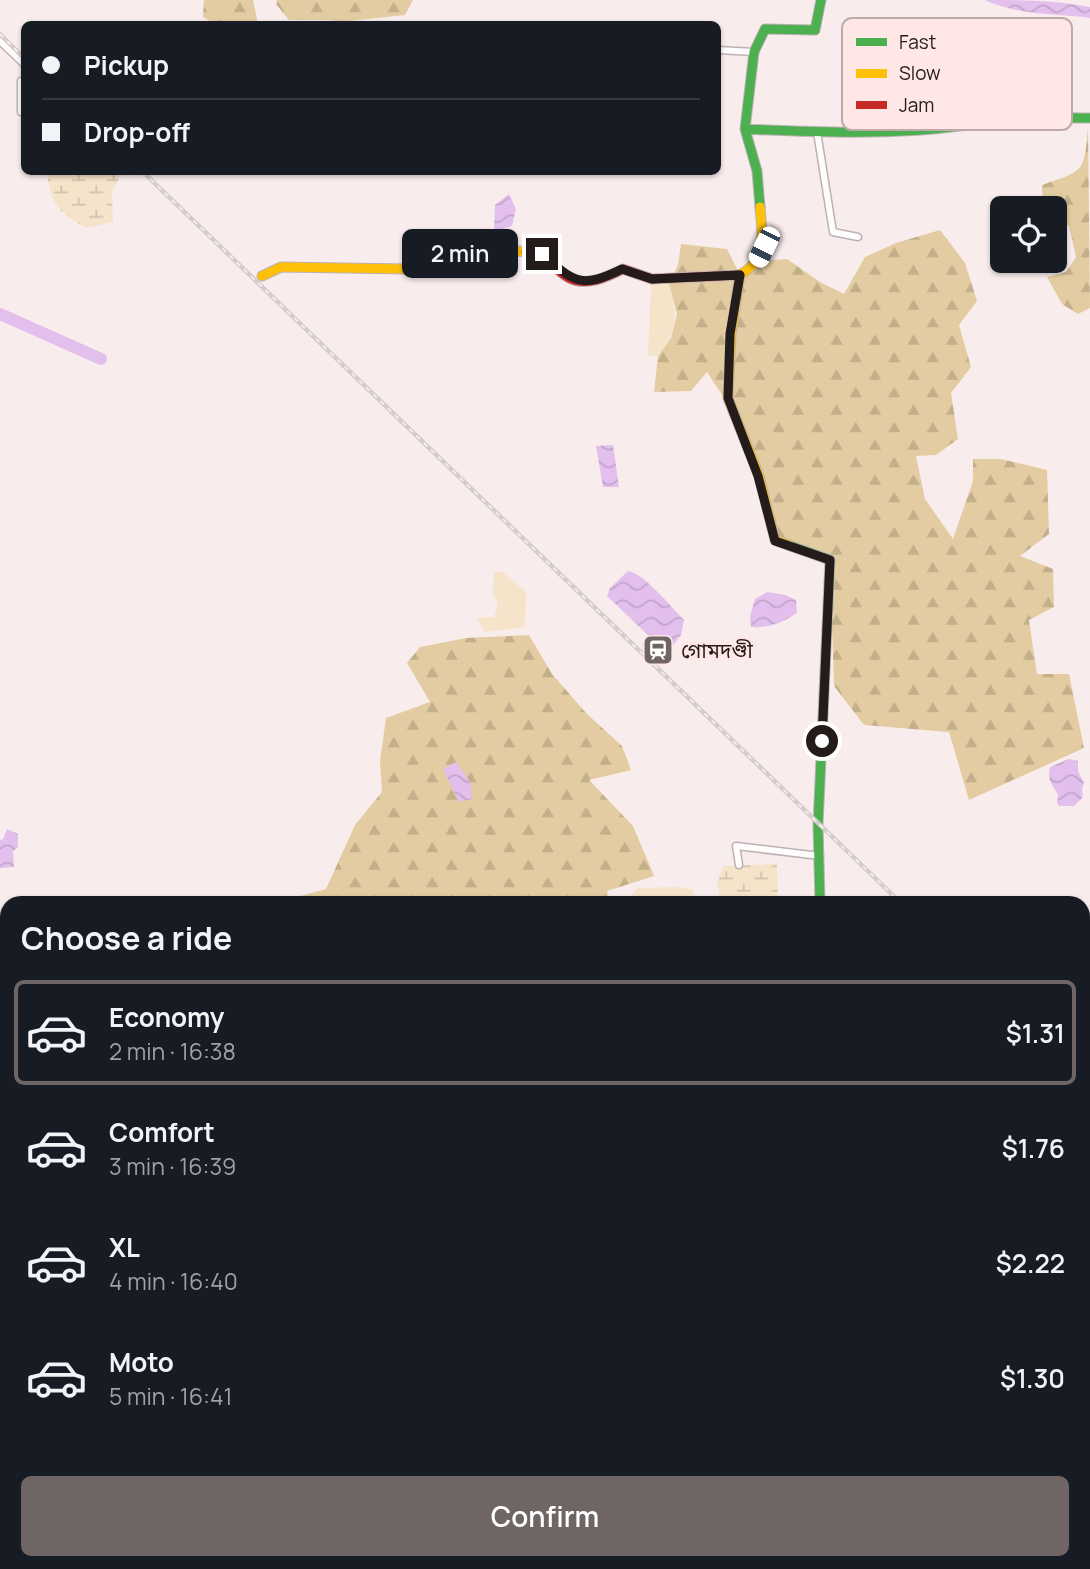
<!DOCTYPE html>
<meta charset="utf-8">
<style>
body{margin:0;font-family:Manrope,"Noto Sans Bengali",sans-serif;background:#20242c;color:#f1f3f6;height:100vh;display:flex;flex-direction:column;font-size:26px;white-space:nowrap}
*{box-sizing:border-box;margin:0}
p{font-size:23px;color:#9ea1a6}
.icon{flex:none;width:38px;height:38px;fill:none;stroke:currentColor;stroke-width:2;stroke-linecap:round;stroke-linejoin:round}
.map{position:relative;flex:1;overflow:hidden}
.sheet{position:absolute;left:0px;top:896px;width:1090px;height:674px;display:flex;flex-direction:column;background:#171b24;border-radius:21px 21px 0 0;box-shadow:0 2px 5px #0004}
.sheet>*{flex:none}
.guide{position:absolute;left:21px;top:21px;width:700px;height:154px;border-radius:10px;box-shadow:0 2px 5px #0004;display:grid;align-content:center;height:154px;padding:0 21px;background:#171b24}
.buttons{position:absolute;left:990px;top:196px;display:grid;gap:14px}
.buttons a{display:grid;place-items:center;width:77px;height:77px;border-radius:10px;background:#171b24;box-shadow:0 2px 5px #0004;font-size:35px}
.end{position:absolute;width:32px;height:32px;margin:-16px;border:9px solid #241c1b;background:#fff;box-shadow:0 0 0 4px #fff}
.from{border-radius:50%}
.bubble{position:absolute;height:49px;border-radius:10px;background:#171b24;box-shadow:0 2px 5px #0004;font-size:23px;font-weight:600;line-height:49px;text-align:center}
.car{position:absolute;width:21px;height:42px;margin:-21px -10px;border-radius:9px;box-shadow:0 0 5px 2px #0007;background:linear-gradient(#fff 24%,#345 0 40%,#fff 0 76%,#345 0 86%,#fff 0)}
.guide b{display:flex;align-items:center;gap:24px;height:66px;font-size:26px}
.guide b+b{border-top:2px solid #363941}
.guide i{width:18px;height:18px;background:#f1f3f6}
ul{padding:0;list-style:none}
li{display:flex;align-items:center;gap:21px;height:105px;margin:0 14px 10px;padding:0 7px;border:4px solid transparent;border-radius:10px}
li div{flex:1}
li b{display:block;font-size:26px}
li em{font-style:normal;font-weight:600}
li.active{border-color:#6f6564}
li>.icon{width:63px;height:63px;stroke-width:1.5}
h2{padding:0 21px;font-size:32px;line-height:84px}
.action{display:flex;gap:14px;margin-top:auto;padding:14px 21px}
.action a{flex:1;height:80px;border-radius:10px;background:#6f6564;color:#fff;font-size:28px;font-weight:600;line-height:80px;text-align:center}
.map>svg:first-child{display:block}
</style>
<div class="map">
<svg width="1090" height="1569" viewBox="0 0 1090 1569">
<defs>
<pattern id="forest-firs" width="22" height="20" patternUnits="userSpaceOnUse" patternTransform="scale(1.75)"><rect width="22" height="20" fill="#e3cca1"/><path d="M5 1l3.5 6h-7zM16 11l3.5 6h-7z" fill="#c3af8a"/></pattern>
<pattern id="wetland-marsh" width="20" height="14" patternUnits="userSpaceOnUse" patternTransform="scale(1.75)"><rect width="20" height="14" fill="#f5e4ca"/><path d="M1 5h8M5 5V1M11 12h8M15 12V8" fill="none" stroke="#d2c3ad"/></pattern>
<pattern id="water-waves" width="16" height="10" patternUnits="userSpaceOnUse" patternTransform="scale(1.75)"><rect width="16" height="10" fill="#e3bfed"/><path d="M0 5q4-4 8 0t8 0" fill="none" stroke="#c3a4cb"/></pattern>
</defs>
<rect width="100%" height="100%" fill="#f9ecec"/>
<path fill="#f5e4ca" d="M669,284C677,316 679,328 658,356H648L651,285Z
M502,571L526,592L525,627L485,632L477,618L494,617L498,605L493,592L494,572Z
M677,887L693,890L694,903H627L626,901L638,888Z"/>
<path fill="url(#forest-firs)" d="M204,0H253L258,24H215L203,17Z
M277,0H413L405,15L349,21L351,24H277L341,20H289L276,4Z
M1088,126L1090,308L1078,314L1062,304L1047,277L1066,272L1076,257L1069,226L1055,218V208H1043L1042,185C1086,170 1084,172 1088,126Z
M940,230L965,263L977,301L959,325L971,367L951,393L958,439L936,455L916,456L925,499L953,539L973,481V459H1001L1047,470L1049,534L1020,556L1053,569L1054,607L1029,620L1037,674H1069L1084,748L969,800L949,732L864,725L834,686L830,560L775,540L728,398L722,395L707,372L691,391L654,392L658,356L671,338L677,314L669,284L678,265L681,244L727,249L740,275L757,261L787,259L820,282L844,294L865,257L896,243Z
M529,635L552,674L586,713L622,746L631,770L589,780L633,826L654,876L607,891L609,903H274L326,889L355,825L382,792L380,761L386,718L430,702L407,663L420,647L466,638Z"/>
<path fill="url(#wetland-marsh)" d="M46,172H122L112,193L113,222L86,228C54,209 54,206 46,172Z
M777,864L778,903H721L717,883L723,866Z"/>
<path fill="url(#water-waves)" d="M985,0C1020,0 1056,0 1090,7V18C1054,13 1019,16 985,0Z
M509,194L516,209L512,226L494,232L495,205Z
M613,445L619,487H603L596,446Z
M628,571C645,574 671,607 684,620L681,635L671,648L654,641L607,596L610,588Z
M767,592L786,595L796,600L797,613C782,623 769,628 751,627L750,616L755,599Z
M1069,759L1078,761V771L1084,783L1082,788L1083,797L1074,806H1059L1057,803L1058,795C1052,783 1047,781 1050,767Z
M456,762L471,783L472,799L459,802L443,769Z
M7,829L18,834V847L13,851L14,867L0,868V840L3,839Z"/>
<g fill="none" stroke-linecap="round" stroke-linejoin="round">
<path stroke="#e3bfed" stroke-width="12" d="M0,314L101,359"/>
<g stroke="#bcb2b2" stroke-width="9">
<path id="street" d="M0,41L24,64
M718,50L754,52
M21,112V81H24
M817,132L833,232L858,237
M739,865L736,846L820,856
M0,1362H7
M980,1563V1569
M865,1569L866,1563"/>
</g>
<g stroke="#bcb2b2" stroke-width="11">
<path id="fast" d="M745,129C828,133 910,136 992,121L1000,103C1025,95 1028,107 1049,114C1062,119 1077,118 1090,118
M760,207L757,171L745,129L754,52L765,29L815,30L821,0
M791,546L830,560L818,825L820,903"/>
</g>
<g stroke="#bcb2b2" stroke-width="11">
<path id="slow" d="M760,207C762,236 769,258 740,275L731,334L728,398L759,476L775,540L791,546
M262,276L281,267L408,269L443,253L495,248L526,252
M1083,1003L1090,1002"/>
</g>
<g stroke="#bcb2b2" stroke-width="11">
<path id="jam" d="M526,252C555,256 549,267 569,278C586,287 607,277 623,269L652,279L740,275
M1083,1090L1090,1096
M0,1173L7,1172"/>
</g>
<use href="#street" stroke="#fefcfc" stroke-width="6"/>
<use href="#fast" stroke="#4caf50" stroke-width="9"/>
<use href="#slow" stroke="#ffc107" stroke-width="9"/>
<use href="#jam" stroke="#c62828" stroke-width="9"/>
<g stroke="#d1cdcd" stroke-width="4.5">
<path id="rail" d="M0,34L24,58
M143,172L901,903
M1083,1082L1090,1089"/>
</g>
<use href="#rail" stroke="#ffe7e6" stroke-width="2" stroke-dasharray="5" stroke-linecap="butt"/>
</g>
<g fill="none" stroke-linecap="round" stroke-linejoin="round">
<path stroke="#241c1b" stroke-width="9" d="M542,254C575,283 581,289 622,269L652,279L740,275L730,334L728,398L758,476L775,541L830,560L822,741"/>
</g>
<defs>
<g id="station-square" transform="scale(1.575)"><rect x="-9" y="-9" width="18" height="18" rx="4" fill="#6f6564" stroke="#ffe7e6"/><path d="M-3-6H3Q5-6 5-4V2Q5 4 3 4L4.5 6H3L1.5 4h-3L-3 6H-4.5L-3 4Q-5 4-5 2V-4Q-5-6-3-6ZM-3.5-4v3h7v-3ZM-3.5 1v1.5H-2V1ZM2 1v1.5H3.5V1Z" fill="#fff"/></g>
</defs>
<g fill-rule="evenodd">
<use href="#station-square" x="658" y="650"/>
</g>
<g text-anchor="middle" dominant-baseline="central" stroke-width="5" stroke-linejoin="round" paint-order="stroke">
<g font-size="21" fill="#241c1b" stroke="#ffe7e6" text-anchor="start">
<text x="681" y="650">গোমদণ্ডী</text>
</g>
</g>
<rect x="842" y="18" width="230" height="112" rx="10" fill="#ffe7e6" stroke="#bdaaa9" stroke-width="2"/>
<rect x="856" y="38" width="31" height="8" fill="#4caf50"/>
<rect x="856" y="69" width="31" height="9" fill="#ffc107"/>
<rect x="856" y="101" width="31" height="8" fill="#c62828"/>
<g font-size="19" fill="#241c1b">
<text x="899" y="49">Fast</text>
<text x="899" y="80">Slow</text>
<text x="899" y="112">Jam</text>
</g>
</svg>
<div class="buttons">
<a><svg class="icon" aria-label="locate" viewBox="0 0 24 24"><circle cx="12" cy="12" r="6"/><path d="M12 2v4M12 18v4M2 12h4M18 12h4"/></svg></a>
</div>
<i class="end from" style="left:822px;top:741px"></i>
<i class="end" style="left:542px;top:254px"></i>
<div class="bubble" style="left:402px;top:229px;width:116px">2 min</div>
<i class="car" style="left:764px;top:247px;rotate:206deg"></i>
<div class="guide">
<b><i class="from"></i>Pickup</b>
<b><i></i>Drop-off</b>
</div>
<section class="sheet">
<h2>Choose a ride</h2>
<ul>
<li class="active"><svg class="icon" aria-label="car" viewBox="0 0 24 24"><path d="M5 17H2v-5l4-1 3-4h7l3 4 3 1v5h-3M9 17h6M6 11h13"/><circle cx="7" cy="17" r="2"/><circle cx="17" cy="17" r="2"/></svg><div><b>Economy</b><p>2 min · 16:38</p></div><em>$1.31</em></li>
<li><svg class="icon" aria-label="car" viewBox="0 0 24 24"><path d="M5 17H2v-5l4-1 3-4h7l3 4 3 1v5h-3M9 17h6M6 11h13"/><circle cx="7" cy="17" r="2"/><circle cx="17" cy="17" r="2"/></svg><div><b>Comfort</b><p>3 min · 16:39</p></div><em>$1.76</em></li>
<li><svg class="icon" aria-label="car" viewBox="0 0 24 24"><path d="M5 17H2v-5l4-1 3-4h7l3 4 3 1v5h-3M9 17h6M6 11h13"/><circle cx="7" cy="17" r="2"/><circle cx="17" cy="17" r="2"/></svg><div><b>XL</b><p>4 min · 16:40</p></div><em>$2.22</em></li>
<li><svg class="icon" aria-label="car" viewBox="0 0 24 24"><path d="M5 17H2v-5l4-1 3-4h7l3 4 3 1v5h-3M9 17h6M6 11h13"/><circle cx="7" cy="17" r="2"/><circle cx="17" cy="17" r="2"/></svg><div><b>Moto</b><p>5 min · 16:41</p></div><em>$1.30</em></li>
</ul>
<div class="action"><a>Confirm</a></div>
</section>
</div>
